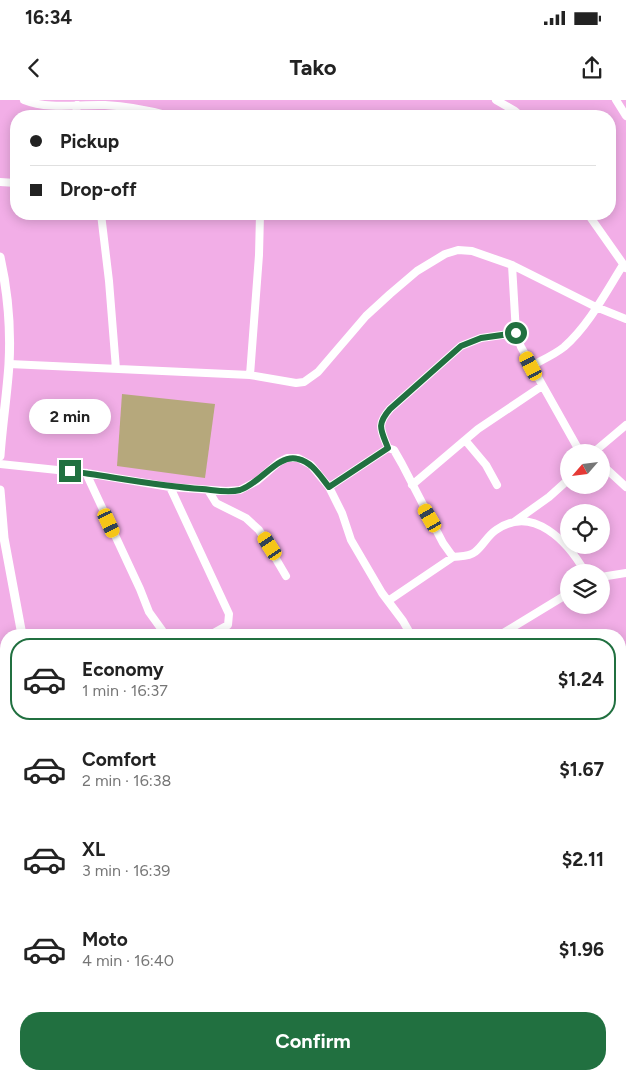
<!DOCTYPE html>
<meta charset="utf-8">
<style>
body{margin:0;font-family:Figtree,sans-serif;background:#f2f2f2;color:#222;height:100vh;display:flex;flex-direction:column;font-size:19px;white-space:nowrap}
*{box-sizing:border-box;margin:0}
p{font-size:16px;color:#767676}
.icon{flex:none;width:28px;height:28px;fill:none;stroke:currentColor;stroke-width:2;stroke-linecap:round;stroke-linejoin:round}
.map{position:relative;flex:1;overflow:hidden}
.details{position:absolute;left:0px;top:529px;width:626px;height:451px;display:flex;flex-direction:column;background:#fff;border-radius:20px 20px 0 0;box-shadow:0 2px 12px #0003}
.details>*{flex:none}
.hud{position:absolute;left:10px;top:10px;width:606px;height:110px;border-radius:20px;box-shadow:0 2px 12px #0003;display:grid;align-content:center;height:110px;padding:0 20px;background:#fff}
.needle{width:32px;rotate:242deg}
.controls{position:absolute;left:560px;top:344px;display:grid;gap:10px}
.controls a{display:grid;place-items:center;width:50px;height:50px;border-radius:50%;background:#fff;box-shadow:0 2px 12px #0003;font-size:25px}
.end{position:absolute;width:22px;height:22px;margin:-11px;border:6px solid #217040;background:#fff;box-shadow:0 0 0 2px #fff}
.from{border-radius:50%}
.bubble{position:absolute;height:35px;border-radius:18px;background:#fff;box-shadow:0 2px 12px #0003;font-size:16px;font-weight:700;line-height:35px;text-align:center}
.car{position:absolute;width:15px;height:30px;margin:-15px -8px;border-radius:6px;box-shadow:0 0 4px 1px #0007;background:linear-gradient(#f5c518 24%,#345 0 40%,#f5c518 0 76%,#345 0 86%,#f5c518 0)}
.hud b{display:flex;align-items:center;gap:18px;height:48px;font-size:19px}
.hud b+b{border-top:1px solid #e0e0e0}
.hud i{width:12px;height:12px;background:#222}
ul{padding:9px 0 0;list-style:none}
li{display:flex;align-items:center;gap:15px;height:82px;margin:0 10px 8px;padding:0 10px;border:2px solid transparent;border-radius:20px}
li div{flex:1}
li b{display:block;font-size:19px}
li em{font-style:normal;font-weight:700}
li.on{border-color:#217040}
li>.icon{width:45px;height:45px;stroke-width:1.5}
.cta{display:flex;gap:10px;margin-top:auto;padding:10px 20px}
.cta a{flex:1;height:58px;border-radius:20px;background:#217040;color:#fff;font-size:20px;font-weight:700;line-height:58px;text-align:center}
.status{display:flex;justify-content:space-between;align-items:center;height:35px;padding:0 25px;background:#fff;direction:ltr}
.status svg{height:14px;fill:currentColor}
header{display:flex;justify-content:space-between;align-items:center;height:65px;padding:0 20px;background:#fff;font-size:22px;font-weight:700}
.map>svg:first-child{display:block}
</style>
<div class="status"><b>16:34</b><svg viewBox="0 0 49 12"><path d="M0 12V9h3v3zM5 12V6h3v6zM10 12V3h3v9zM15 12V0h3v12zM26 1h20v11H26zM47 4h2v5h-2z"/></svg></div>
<header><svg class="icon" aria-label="back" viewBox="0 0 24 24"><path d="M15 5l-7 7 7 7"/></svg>Tako<svg class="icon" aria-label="share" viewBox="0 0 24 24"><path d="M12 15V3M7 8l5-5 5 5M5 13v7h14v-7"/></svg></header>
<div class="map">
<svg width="626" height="979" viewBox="0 0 626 979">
<rect width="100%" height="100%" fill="#f2aee7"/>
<path fill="#b6a87c" d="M122,294L215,304L205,378L117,366Z"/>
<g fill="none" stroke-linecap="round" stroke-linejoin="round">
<path stroke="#fff" stroke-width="8" d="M24,0C49,10 79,4 105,5C127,6 148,10 170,16
M496,0L515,11L521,16
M616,0L626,16
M76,16L77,5
M0,82L16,83
M101,114L109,181L116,269
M588,114L626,168
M512,165L516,233L521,247L580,352
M9,264L250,275L296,283L304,282L318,272L366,216L390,194L417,171L445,154L458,150L472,151L512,165L596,207L626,219
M531,266C542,260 554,255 564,247C589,225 606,192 623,165
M250,275L259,155L260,114
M465,340L486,365L497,385
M388,348C381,330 376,325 390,309L461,246L481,238L516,233
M594,352L626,325
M0,364L86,373L170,387L226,391L240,390L257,381L279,362L287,358H298L311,365L329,387L342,413L351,440L382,493L403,521L411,535
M601,364L626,387
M86,373L140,489L149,512L162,530
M412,385L478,329L542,286
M170,387L229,514L228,525L210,535
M329,387L388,348L394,350L402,364L443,443L453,457C460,456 469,457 475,452C483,446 487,436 496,430C533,404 568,442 585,472
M208,390L216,403L246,418L259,430L286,476
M514,422L549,397L569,379
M601,477L626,473
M388,501L453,457
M500,535L569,493
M620,554L626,550
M0,754H6
M0,811L6,809
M0,940L6,938
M417,974L422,979
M233,979L234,974"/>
<path stroke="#fff" stroke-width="9" d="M0,157C8,193 11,228 9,264C7,295 2,326 0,356
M0,390L4,438L22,535
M65,974L66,979"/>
</g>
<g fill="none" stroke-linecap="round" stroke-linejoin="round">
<path stroke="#217040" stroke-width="6" d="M70,371C114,377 158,386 202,389C214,390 228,393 240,390C260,384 278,353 298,359C312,362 320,376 329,387L388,348C381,330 376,325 390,309L461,246L481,238L516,233"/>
</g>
</svg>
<div class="controls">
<a><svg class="needle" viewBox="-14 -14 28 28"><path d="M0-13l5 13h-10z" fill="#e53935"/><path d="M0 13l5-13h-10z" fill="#767676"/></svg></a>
<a><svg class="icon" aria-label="locate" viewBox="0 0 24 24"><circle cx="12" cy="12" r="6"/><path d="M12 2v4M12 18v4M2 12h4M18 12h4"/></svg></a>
<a><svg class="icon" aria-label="layers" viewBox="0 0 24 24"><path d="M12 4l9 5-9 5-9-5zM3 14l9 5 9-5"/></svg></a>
</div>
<i class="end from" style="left:516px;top:233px"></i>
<i class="end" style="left:70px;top:371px"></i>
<div class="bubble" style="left:29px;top:299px;width:82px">2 min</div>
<i class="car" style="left:531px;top:266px;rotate:332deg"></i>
<i class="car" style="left:430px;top:418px;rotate:330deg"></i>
<i class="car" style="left:109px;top:423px;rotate:155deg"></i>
<i class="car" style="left:270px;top:446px;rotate:327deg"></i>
<div class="hud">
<b><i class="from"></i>Pickup</b>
<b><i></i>Drop-off</b>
</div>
<section class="details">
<ul>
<li class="on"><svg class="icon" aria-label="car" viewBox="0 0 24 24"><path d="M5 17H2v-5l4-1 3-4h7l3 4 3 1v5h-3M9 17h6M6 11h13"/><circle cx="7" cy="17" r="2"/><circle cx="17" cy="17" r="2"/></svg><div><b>Economy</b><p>1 min · 16:37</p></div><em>$1.24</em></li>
<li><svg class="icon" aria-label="car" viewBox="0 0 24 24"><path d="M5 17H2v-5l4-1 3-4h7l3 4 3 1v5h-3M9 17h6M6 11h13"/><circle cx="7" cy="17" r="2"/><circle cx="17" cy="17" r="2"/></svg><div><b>Comfort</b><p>2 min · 16:38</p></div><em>$1.67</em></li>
<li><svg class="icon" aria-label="car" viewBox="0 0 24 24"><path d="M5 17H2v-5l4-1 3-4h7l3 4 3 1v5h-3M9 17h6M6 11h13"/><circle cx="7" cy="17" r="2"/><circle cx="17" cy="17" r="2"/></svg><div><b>XL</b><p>3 min · 16:39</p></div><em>$2.11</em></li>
<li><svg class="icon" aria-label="car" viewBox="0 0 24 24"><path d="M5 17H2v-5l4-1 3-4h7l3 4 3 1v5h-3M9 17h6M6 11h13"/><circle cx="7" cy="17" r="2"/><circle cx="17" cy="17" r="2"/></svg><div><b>Moto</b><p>4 min · 16:40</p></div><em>$1.96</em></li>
</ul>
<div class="cta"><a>Confirm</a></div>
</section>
</div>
